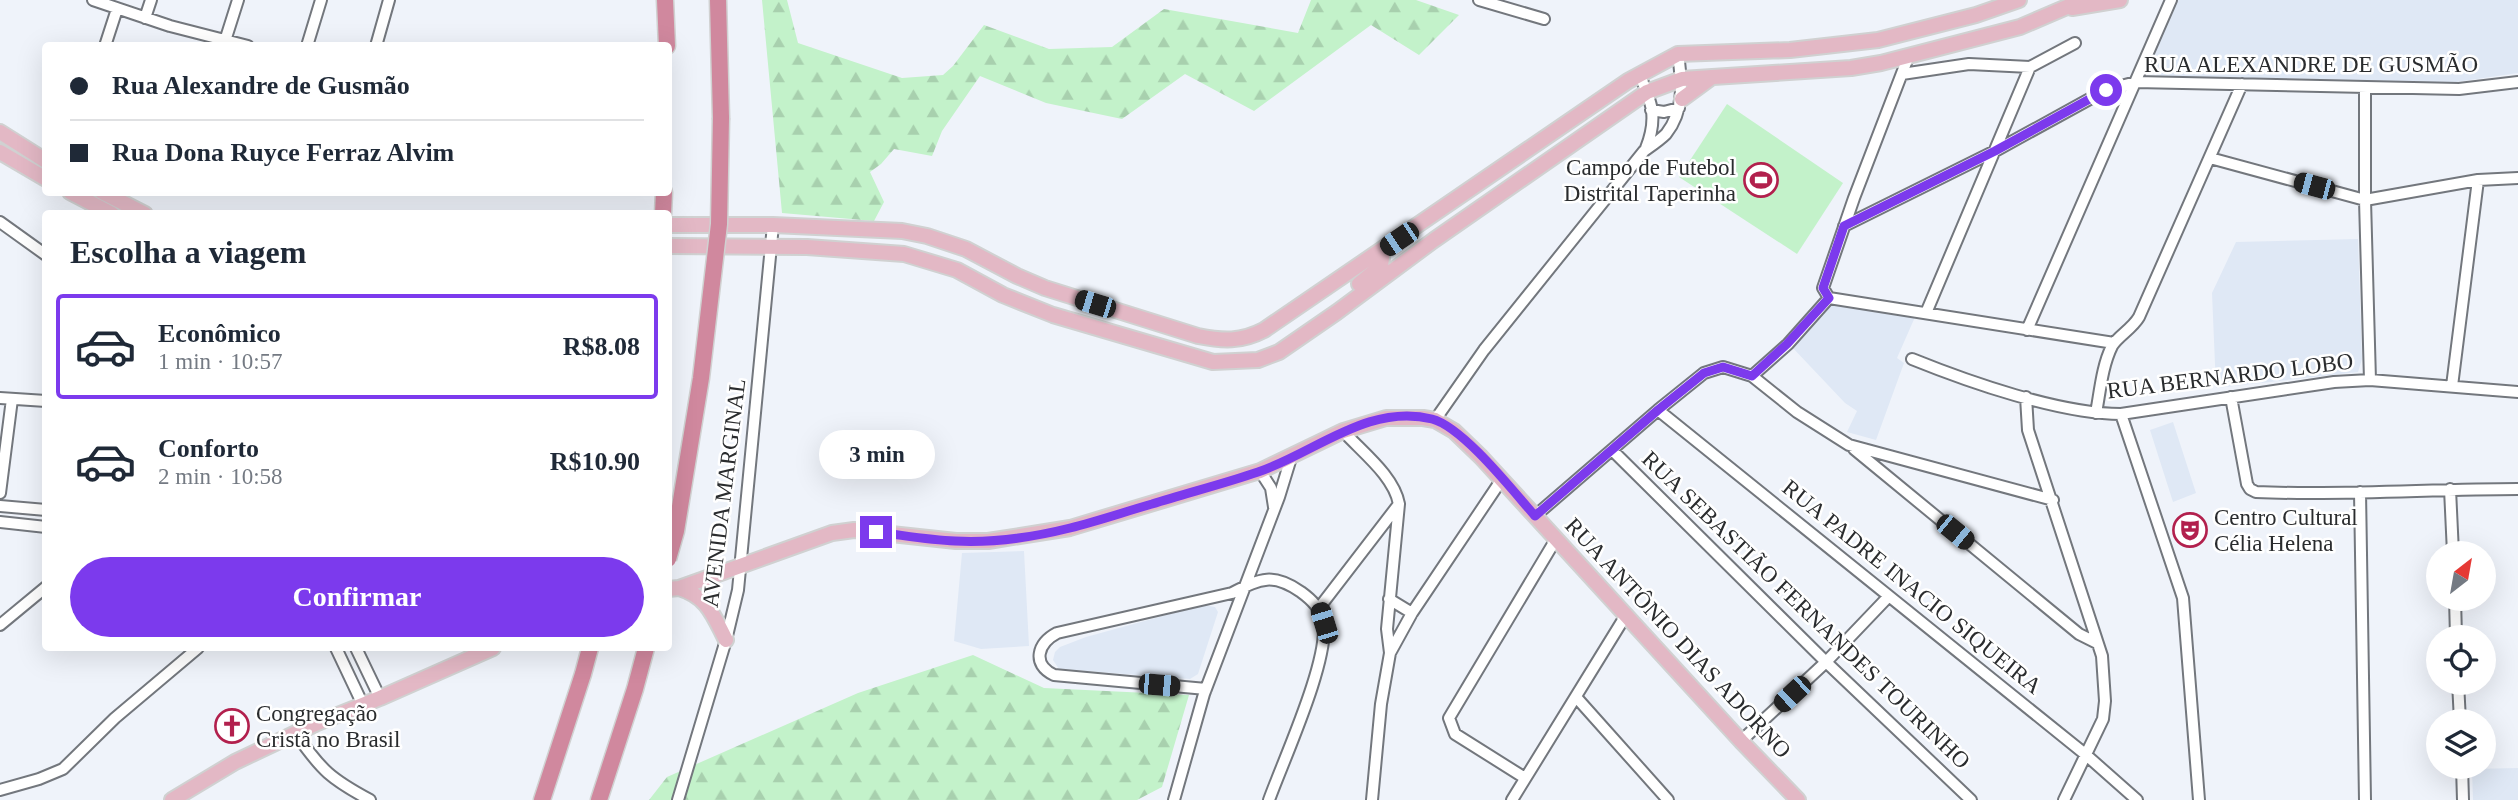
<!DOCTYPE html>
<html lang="pt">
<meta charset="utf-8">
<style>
body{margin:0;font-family:Georgia,serif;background:#f2f2f3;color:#1f2937;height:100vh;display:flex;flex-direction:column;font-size:26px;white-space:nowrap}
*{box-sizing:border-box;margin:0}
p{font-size:23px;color:#747a83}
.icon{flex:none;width:38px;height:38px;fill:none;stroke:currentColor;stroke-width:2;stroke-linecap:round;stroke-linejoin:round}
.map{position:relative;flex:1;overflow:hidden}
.details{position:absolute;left:42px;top:210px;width:630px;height:441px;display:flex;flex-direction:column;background:#fff;border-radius:7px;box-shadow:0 7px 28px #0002}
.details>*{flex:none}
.hud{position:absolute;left:42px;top:42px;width:630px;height:154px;border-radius:7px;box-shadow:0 7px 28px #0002;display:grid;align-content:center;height:154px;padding:0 28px;background:#fff}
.needle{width:46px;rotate:31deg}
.fabs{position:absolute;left:2426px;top:541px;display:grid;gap:14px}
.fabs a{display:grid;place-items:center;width:70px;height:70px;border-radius:50%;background:#fff;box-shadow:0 7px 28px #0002;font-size:35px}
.end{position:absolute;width:32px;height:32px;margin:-16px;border:9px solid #7c3aed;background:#fff;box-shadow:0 0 0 4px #fff}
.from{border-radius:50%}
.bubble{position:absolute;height:49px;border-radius:24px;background:#fff;box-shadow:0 7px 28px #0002;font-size:23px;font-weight:700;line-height:49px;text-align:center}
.car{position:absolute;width:21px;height:42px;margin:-21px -10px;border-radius:9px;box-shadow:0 0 5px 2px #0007;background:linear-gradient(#222 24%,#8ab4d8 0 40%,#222 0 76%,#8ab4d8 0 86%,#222 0)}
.hud b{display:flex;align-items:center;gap:24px;height:66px;font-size:26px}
.hud b+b{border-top:2px solid #e0e1e3}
.hud i{width:18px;height:18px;background:#1f2937}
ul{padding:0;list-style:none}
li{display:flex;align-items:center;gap:21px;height:105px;margin:0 14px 10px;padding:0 14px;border:4px solid transparent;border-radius:7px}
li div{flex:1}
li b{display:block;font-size:26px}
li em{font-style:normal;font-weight:700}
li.on{border-color:#7c3aed}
li>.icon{width:63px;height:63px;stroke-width:1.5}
h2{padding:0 28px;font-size:32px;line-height:84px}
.button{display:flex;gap:14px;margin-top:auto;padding:14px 28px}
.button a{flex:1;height:80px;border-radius:42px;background:#7c3aed;color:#fff;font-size:28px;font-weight:700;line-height:80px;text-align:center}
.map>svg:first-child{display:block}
</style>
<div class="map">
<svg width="2518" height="800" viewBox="0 0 2518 800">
<defs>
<pattern id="forest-firs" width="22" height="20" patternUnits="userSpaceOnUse" patternTransform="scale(1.75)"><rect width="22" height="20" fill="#c3f2ca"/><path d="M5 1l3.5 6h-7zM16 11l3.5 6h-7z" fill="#a8d0ae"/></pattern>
</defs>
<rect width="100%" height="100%" fill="#eff3fa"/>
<path fill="#dfe8f5" d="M2175,0H2518V73L2449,83L2157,76L2150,65Z
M2358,239L2362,359L2358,372L2216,388L2212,293L2236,242Z
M1829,304L1915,317L1897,358L1904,363L1876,440L1847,432L1857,411L1845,403L1791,346Z
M2173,422L2196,493L2173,502L2150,430Z
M1024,551L1029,646L981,649L954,641L962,553Z
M1203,605L1215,607L1218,612L1198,674L1190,679L1059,669L1053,660L1055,652L1060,647L1086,637Z
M2518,768V800H2473L2472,769Z"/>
<path fill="url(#forest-firs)" d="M762,0H787L798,43L902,78L943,75L953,66L984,25L1049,49L1112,47L1164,9L1298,33L1311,0H1416L1459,15L1419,55L1371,25L1254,111L1185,74L1122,119L1046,103L980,76L942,131L932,156L894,149L881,164L870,172L884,202L874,221L782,213Z
M973,655L1044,688L1189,695L1162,787L1137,800H649L667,777L858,693Z"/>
<path fill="#c3f2ca" d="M1727,104L1843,183L1797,254L1679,177Z"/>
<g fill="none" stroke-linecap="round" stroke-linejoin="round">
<g stroke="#73777d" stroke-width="14">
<path id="minor" d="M93,0L170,26L248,46
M1479,0L1544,19
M145,18L151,0
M225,41L238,0
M105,46L117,9
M307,46L321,0
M376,46L389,0
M1639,74C1652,102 1658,118 1646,148
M1902,74L1969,64L2030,67L2075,43
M2365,88V200L2370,380
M1651,110L1664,112L1679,108
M2210,158L2365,200L2478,180L2518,178
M0,222L46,255
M1844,226L1995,151L2106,90L2136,82L2459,89L2518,82
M1829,298L2114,343
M1829,298L1823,288L1854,198L1909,55
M1926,313L2030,67
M2027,330L2171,0
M1912,359C1969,382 2060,414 2121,414L2334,382L2370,380L2518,392
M1752,376L1788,344L1829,298
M2452,386L2478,180
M2026,397L2028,430L2102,656L2105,701L2103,719L2064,800
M2231,397L2247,484L2250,489L2256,492C2343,496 2431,489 2518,489
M0,398L46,401
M1658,410L2085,754L2137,800
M2096,413C2100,392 2102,366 2112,346C2118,336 2132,329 2139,317L2242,84
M2121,414L2183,598L2199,800
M1435,420L1484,350L1644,151C1651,146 1660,140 1666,134C1685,110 1682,82 1678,54
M1343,431C1362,452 1394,476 1399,504L1387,629L1390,653
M1854,449L2079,634L2097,643
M1612,450L1826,662L1971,800
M1260,471L1271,488L1274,507
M2450,489L2453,553
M2360,492L2365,800
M0,493L12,399
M0,506L46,510
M1535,516L1658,410L1704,373L1723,367L1752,376L1797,412L1849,445L2053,500
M0,522L46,527
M2455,598L2456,637
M1389,599L1412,613
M1319,608L1399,504
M0,625L46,587
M336,648L363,705
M356,648L380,698
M2458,682L2460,721
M1206,689L1054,675C1031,664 1038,643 1057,633L1232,593C1260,579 1272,572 1301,592C1312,600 1320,608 1323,621C1331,657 1283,761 1269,800
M1576,697L1668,800
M296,734C322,771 331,779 370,800
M1741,741L1826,662L1889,596
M2462,766L2463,800
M1525,778L1455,734L1449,718L1556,539
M0,790L39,779L63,769L115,718L198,648
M678,800L726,640L738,590L773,225
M1174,800L1204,694L1279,497L1291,458
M1372,800L1381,704L1390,653L1412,613L1502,479
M1512,800L1626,615"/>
</g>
<g stroke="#d0d1d1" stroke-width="18">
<path id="major" d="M2072,8L2120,0
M1682,99L1712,77
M0,132L46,161
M0,152L46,179
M70,192L112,214
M102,192L145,214
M668,225H773L902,231L927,236L966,249L1017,276L1045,288L1198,336C1223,341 1241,342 1264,330L1628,81L1678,54L1790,50L1878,40L1976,15L2019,0
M668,246L807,247L904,254L957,270L1003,295L1053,315L1213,362L1258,360L1279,352L1337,312L1434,240L1647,92L1682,79L1851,68L1881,63L2020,27L2083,0
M1359,284L1381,266L1383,250
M679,588C708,597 713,615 726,640
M668,589L679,588L832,533L854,530L956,541H988L1070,528L1260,471L1343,431L1386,418H1423L1435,420L1454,431L1481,457L1741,741L1798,800
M172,800L235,762L315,724L380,698L493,648"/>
</g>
<g stroke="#d0d1d1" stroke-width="19">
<path id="highway" d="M665,0L667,46
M718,0L721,118
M663,214L664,192
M542,800L583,674L590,648
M599,800L635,689L646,648"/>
</g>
<use href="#minor" stroke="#fff" stroke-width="10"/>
<use href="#major" stroke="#e3b8c5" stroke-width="14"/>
<use href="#highway" stroke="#d0889e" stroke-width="16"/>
<g stroke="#d0d1d1" stroke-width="19" stroke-linecap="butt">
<path id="highway-bridge" d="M668,559L676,531L701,378L719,224L721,118"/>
</g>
<use href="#highway-bridge" stroke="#d0889e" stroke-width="16"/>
</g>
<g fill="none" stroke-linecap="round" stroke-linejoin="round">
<path stroke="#7c3aed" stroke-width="9" d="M876,532C902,535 928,540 955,541C992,543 1034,537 1070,528C1098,521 1124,512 1152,504C1187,493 1223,484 1258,472C1315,453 1368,403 1432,419C1463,427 1513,491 1535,516L1658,410L1704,373L1723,367L1752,376L1787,344L1829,298L1823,288L1844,226L1995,151L2106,90"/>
</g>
<defs>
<g id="stadium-ring" transform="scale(1.75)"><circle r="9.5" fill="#fff" stroke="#b2204d" stroke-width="1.5"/><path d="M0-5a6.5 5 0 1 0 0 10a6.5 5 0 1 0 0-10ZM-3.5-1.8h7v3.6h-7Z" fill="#b2204d"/></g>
<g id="theatre-ring" transform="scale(1.75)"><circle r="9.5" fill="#fff" stroke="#b2204d" stroke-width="1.5"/><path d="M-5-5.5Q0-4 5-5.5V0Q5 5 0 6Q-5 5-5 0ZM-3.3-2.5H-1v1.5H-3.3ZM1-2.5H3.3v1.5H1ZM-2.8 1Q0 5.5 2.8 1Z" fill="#b2204d"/></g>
<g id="church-ring" transform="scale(1.75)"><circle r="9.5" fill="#fff" stroke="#b2204d" stroke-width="1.5"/><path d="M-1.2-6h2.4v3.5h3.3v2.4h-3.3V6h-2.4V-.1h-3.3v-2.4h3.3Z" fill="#b2204d"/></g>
</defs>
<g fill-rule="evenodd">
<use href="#stadium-ring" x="1761" y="180"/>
<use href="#theatre-ring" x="2190" y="530"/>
<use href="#church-ring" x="232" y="726"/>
</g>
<g text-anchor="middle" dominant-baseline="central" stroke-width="5" stroke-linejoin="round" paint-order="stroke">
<g font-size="23" fill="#2a2c2e" stroke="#fff">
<text x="2311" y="64">RUA ALEXANDRE DE GUSMÃO</text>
<text transform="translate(2230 376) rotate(-7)">RUA BERNARDO LOBO</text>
<text transform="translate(724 493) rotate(-83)">AVENIDA MARGINAL</text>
<text transform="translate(1912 587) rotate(39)">RUA PADRE INACIO SIQUEIRA</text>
<text transform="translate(1806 610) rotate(44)">RUA SEBASTIÃO FERNANDES TOURINHO</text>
<text transform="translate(1678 638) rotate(47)">RUA ANTÔNIO DIAS ADORNO</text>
</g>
<g font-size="23" fill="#2a2c2e" stroke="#fff" text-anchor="start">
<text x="1736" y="167" text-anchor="end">Campo de Futebol<tspan x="1736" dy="26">Distrital Taperinha</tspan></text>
<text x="2214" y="517">Centro Cultural<tspan x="2214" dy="26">Célia Helena</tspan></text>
<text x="256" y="713">Congregação<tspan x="256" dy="26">Cristã no Brasil</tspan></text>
</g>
</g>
</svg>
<div class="fabs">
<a><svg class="needle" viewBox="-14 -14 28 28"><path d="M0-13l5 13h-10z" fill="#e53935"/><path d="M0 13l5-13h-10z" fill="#747a83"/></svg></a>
<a><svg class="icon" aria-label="locate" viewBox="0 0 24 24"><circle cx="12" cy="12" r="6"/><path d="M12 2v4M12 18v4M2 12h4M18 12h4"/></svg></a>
<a><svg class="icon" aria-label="layers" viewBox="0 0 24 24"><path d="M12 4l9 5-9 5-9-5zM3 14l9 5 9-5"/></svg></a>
</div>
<i class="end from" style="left:2106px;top:90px"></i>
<i class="end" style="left:876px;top:532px"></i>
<div class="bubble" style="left:819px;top:430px;width:116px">3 min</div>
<i class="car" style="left:2314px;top:186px;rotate:285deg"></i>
<i class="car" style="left:1399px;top:239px;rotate:236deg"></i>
<i class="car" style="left:1095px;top:304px;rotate:287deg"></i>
<i class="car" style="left:1955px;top:532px;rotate:129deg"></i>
<i class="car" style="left:1324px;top:623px;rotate:343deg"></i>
<i class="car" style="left:1159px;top:685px;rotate:95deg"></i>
<i class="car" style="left:1792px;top:694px;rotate:227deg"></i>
<div class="hud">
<b><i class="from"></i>Rua Alexandre de Gusmão</b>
<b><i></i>Rua Dona Ruyce Ferraz Alvim</b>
</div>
<section class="details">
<h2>Escolha a viagem</h2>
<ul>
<li class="on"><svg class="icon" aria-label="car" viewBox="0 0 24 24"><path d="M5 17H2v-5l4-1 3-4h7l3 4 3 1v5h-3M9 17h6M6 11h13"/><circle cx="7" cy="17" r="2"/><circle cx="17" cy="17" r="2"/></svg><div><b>Econômico</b><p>1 min · 10:57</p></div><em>R$8.08</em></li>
<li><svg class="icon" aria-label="car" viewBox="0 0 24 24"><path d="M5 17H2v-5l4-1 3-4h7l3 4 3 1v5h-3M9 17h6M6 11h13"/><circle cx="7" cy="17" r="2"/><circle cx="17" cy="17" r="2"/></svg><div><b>Conforto</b><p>2 min · 10:58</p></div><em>R$10.90</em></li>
</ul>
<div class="button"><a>Confirmar</a></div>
</section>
</div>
